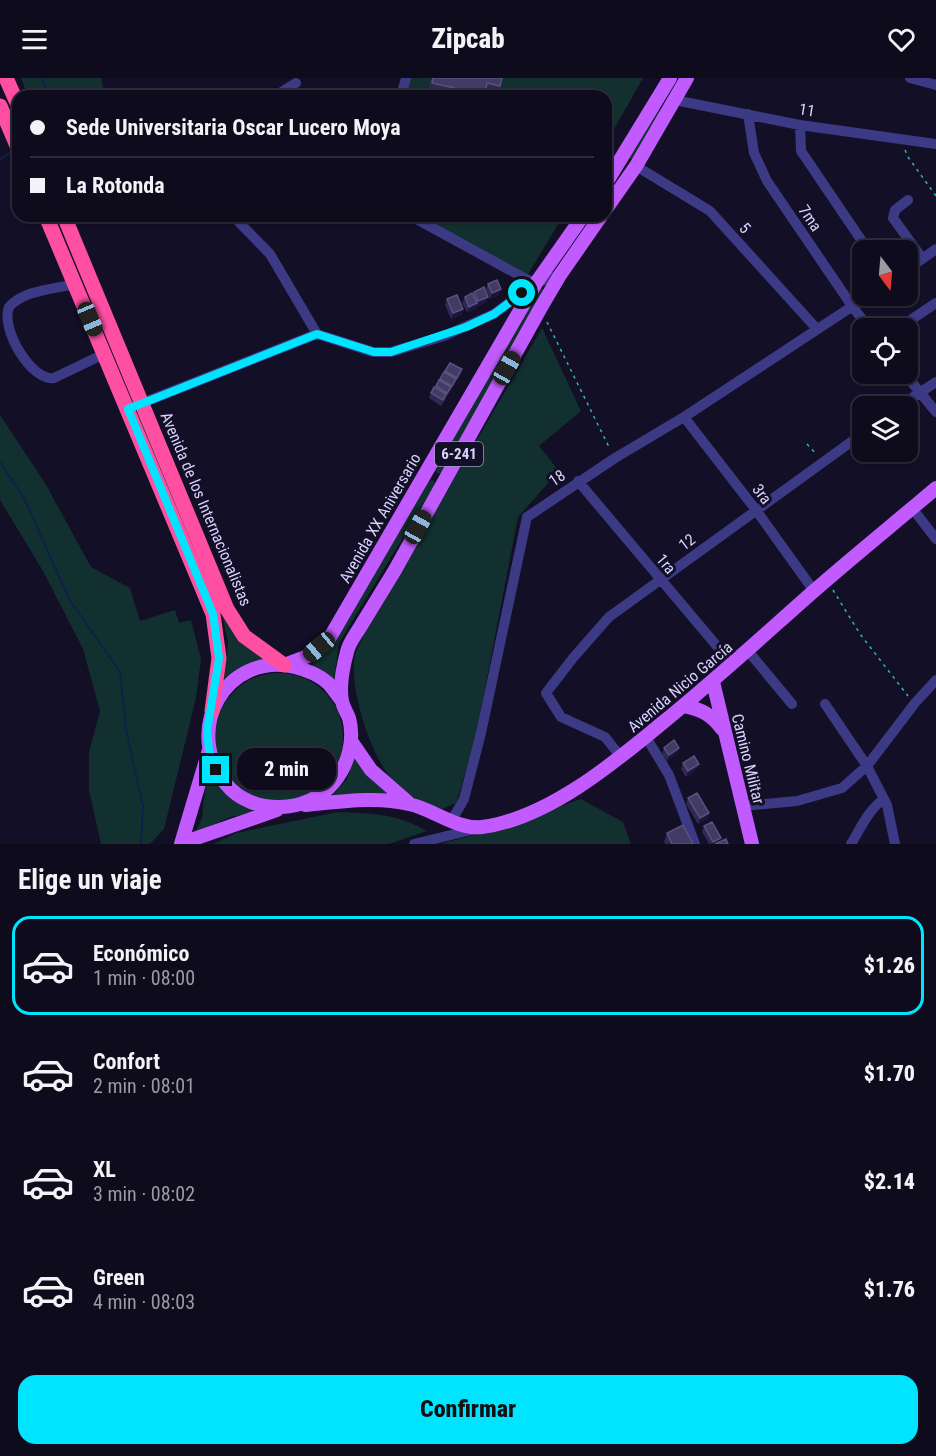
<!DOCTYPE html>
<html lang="es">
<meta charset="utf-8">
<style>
body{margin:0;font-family:"Roboto Condensed",sans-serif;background:#1c1929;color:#f1f3f6;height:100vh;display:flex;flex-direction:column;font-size:22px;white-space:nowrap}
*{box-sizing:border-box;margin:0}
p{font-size:20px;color:#9b9ba3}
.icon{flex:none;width:33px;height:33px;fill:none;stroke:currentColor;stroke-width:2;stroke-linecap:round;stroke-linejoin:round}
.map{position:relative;height:766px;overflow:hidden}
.sheet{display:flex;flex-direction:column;background:#0e0b1c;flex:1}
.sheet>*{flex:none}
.hud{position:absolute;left:12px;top:12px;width:600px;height:132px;border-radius:18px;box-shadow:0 2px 4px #0004,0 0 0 2px #2e2b3b;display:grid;align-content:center;height:132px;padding:0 18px;background:#0e0b1c}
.needle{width:39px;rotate:164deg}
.controls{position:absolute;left:852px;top:162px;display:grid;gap:12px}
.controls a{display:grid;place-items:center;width:66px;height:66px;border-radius:12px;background:#0e0b1c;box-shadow:0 2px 4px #0004,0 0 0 2px #2e2b3b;font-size:30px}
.end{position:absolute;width:27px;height:27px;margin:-14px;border:8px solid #00e5ff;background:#111;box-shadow:0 0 0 3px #111}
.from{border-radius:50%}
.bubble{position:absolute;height:42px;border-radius:18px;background:#0e0b1c;box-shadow:0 2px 4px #0004,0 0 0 2px #2e2b3b;font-size:20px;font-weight:800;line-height:42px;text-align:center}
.car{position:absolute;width:18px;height:36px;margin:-18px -9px;border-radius:8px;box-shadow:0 0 4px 2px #0007;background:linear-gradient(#222 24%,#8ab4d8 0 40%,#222 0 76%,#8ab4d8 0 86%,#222 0)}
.hud b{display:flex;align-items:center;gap:21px;height:57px;font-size:22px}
.hud b+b{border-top:2px solid #2e2b3b}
.hud i{width:15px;height:15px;background:#f1f3f6}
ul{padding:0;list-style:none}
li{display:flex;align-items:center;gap:18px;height:99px;margin:0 12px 9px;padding:0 6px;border:3px solid transparent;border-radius:18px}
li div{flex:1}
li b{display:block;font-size:22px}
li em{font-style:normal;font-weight:800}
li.selected{border-color:#00e5ff}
li>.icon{width:54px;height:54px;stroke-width:1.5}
h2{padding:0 18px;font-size:27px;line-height:72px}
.action{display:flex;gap:12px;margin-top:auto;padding:12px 18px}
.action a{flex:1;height:69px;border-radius:18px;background:#00e5ff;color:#111;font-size:24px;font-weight:800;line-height:69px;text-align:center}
header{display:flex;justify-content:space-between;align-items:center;height:78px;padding:0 18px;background:#0e0b1c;font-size:27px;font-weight:800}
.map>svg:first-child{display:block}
</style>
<header><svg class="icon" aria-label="menu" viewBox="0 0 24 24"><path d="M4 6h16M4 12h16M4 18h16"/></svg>Zipcab<svg class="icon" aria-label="heart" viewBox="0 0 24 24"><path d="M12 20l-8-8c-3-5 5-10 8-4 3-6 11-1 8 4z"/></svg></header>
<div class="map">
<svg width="936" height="766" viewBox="0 0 936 766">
<rect width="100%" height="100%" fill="#130f26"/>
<path fill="#12302f" d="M21,0H101L105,17L28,18Z
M409,0H643L606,65V18H404Z
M655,32H660V38L635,81H630L628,78Z
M419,138H563L527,198Z
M542,210L544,214L442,395L437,396L436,392L535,213Z
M542,250L581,333L539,368L559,393L518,439L474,667L456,725L442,731C426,725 410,719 397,707C373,685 351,617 354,584C354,575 361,563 365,554Z
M140,335L227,541L268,582L236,592L224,601L228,565L223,540L136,337Z
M0,337L45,405L91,489L130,510L140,543L175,532L179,545L191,542L201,581L196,620L164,751L150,766H101L89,712V674L100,633L83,571L43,493L0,422Z
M434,402L435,407L339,565L334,601L311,588L332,563L429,403Z
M215 659a64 64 0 1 1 128 0a64 64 0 1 1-128 0Z
M355,676C367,697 376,706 396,720L329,721L347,701Z
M207,694L224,714L259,734L230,739L195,755L202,740Z
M581,721L623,744L631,766H440L489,753Z
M338,734C372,735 397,736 427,753L389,766H213L236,755Z"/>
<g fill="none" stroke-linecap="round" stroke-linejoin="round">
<path stroke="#0c2248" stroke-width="2" d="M42,0L49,18
M0,81L13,73
M0,384L25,422L69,521L120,594L126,652L143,729L141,766"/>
<path stroke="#2fb8b0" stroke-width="1.5" stroke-dasharray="3 4.5" stroke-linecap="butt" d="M905,72L908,79L936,118
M547,244L610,371
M807,366L817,377
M833,512L860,556L908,618"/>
<path stroke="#3d3a85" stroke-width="10" d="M910,0L936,7
M402,15L416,18
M275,18L296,5
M401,18L406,0
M675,22L800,47L936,66
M748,36L754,75L767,103L852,228L869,250
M800,47L801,73L868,172
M636,88L710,133L817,251
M908,122L895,132L893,140L922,180
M233,138L270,176L317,256
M411,138L526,201L536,205L560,197
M118,141L124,138
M908,191L936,171
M75,206C54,211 24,212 9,229C0,251 32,304 54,300L104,276
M899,250L936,225
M905,296L936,334
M135,328L317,256L373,274H391L444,258L494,236L533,207
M900,328L936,304
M684,339L756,432L814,513
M578,403L732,586
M912,430L936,461
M748,573L792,626
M825,626L867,688L887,727L895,766
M646,659L669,697L695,766
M621,679L605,659L561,639L546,615L573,580L609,539L862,356
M743,728L797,723L842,710L867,688L915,625L936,602
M452,742L464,721L481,655L527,439L615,380L684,339L868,218
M414,766L475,751
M851,766C861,750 868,732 884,721"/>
<path stroke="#c25bff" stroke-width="14" d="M606,105L670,0
M606,131L636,88L687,0
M284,587L308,578L329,561L536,205L583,138
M713,604L752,766
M342,623C337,617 333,610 328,605C319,597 307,592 295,589C226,573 182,652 226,706C252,738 308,736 334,704C348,687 355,662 349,640C347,635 343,629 342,623C339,608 343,589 347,574C349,564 357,555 362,546C373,528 384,510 395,492C443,405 492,318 540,231L560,197L601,138
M684,628C701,631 712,637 722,651
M351,663L371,692L410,726
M305,727C339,724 376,718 409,726C433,731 457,752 482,749C546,741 613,686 661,646C714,603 764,557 815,512C855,477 896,444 936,410
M182,765L277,732
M181,766L209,672"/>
<path stroke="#ff4fa3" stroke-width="15" d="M6,0L18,27
M0,28L18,70
M46,138L213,536L219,580L212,633
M64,138L227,531L244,558L284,587"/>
</g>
<path fill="#312854" d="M431,0H502L497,18L485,17L484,18H436L428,16Z
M488,206L499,217L490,221L486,211Z
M474,214L486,224L476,229L475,231L467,234L462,225L465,219L473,216Z
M447,221L463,231L461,237L451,241L445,227Z
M450,285L460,297L441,328L429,320L431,315Z
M664,670L677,675L667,683L662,676Z
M683,685L699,686L697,691L686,699L681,691Z
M688,720L709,735L707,741L698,746L686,726Z
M704,748L721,760L719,764L728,766H709L702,754Z
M667,755L693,766H665L664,764Z"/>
<path fill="#1d163a" d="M501,211L499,217L490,221L492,215Z
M488,219L486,224L476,229L478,223Z
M477,225L475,231L467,234L469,229Z
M463,231L461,237L451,241L453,235Z
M462,291L460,297L450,314L452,308Z
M679,670L677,675L667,683L669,677Z
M699,686L697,691L686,699L688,693Z
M709,735L707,741L698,746L700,740Z
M721,760L719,765L712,766L713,764Z"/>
<path fill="#433a66" stroke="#5a527e" stroke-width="1.5" d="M433,0H502L500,8L487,5L485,17L432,5Z
M497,202L501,211L492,215L488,206Z
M484,209L488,219L478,223L474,214Z
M472,215L477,225L469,229L465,219Z
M457,217L463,231L453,235L447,221Z
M450,285L462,291L457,300L445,293Z
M444,294L456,301L452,308L440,301Z
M439,302L451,309L447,315L436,308Z
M434,309L446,316L443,322L431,315Z
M674,662L679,670L669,677L664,670Z
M694,678L699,686L688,693L683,685Z
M697,715L709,735L700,740L688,720Z
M712,744L721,760L713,764L704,748Z
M683,747L693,766H672L667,755Z
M726,761L728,766H715Z"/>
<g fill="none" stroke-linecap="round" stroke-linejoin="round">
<path stroke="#00e5ff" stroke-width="8" d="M216,692L209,672L207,653L219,580L213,536L128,331L317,256L374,274H391L466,249L494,236L522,215"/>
</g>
<g text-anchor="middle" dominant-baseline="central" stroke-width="6" stroke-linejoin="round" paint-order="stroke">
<rect fill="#130f26" stroke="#9e99be" stroke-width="1.5" x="435" y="364" width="48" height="24" rx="4.5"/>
<g font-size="15" font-weight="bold" fill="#d9d4ff">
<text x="459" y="376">6-241</text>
</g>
<g font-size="16" fill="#d9d4ff" stroke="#130f26">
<text transform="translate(807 32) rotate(9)">11</text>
<text transform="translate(810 140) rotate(56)">7ma</text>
<text transform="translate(745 150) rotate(48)">5</text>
<text transform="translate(557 400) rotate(-34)">18</text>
<text transform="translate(762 416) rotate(53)">3ra</text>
<text transform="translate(206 431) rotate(67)">Avenida de los Internacionalistas</text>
<text transform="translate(380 440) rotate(-60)">Avenida XX Aniversario</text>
<text transform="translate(687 464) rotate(-37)">12</text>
<text transform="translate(666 486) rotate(50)">1ra</text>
<text transform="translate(680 609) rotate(-40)">Avenida Nicio García</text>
<text transform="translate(748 681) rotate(76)">Camino Militar</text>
</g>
</g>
</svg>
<div class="controls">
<a><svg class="needle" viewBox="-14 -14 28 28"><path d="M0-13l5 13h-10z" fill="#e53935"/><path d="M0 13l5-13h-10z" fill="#9b9ba3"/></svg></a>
<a><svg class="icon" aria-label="locate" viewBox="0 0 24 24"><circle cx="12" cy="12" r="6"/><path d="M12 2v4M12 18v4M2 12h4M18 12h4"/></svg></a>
<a><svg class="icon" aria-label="layers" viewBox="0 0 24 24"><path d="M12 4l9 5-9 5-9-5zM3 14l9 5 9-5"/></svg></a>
</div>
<i class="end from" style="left:522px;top:215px"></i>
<i class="end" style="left:216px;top:692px"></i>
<div class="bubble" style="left:237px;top:670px;width:99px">2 min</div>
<i class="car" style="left:90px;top:241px;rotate:157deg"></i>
<i class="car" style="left:507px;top:290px;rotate:29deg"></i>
<i class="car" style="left:418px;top:449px;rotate:29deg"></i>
<i class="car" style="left:319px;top:569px;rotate:230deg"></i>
<div class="hud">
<b><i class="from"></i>Sede Universitaria Oscar Lucero Moya</b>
<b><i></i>La Rotonda</b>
</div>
</div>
<section class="sheet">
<h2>Elige un viaje</h2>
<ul>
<li class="selected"><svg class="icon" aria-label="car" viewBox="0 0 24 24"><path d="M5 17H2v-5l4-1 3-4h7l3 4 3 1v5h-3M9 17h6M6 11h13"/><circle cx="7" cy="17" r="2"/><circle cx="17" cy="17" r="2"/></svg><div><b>Económico</b><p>1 min · 08:00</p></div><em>$1.26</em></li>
<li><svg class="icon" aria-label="car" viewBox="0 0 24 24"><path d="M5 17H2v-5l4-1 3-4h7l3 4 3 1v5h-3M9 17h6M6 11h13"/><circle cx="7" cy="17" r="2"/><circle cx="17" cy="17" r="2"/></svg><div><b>Confort</b><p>2 min · 08:01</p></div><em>$1.70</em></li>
<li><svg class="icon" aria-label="car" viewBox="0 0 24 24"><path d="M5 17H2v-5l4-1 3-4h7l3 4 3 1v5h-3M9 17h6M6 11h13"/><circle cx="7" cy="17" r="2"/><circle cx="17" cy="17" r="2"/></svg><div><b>XL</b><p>3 min · 08:02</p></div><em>$2.14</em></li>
<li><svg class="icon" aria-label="car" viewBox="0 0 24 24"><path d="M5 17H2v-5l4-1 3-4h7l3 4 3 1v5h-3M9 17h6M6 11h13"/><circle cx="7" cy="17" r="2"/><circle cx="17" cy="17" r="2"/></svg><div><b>Green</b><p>4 min · 08:03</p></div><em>$1.76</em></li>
</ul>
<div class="action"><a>Confirmar</a></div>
</section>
